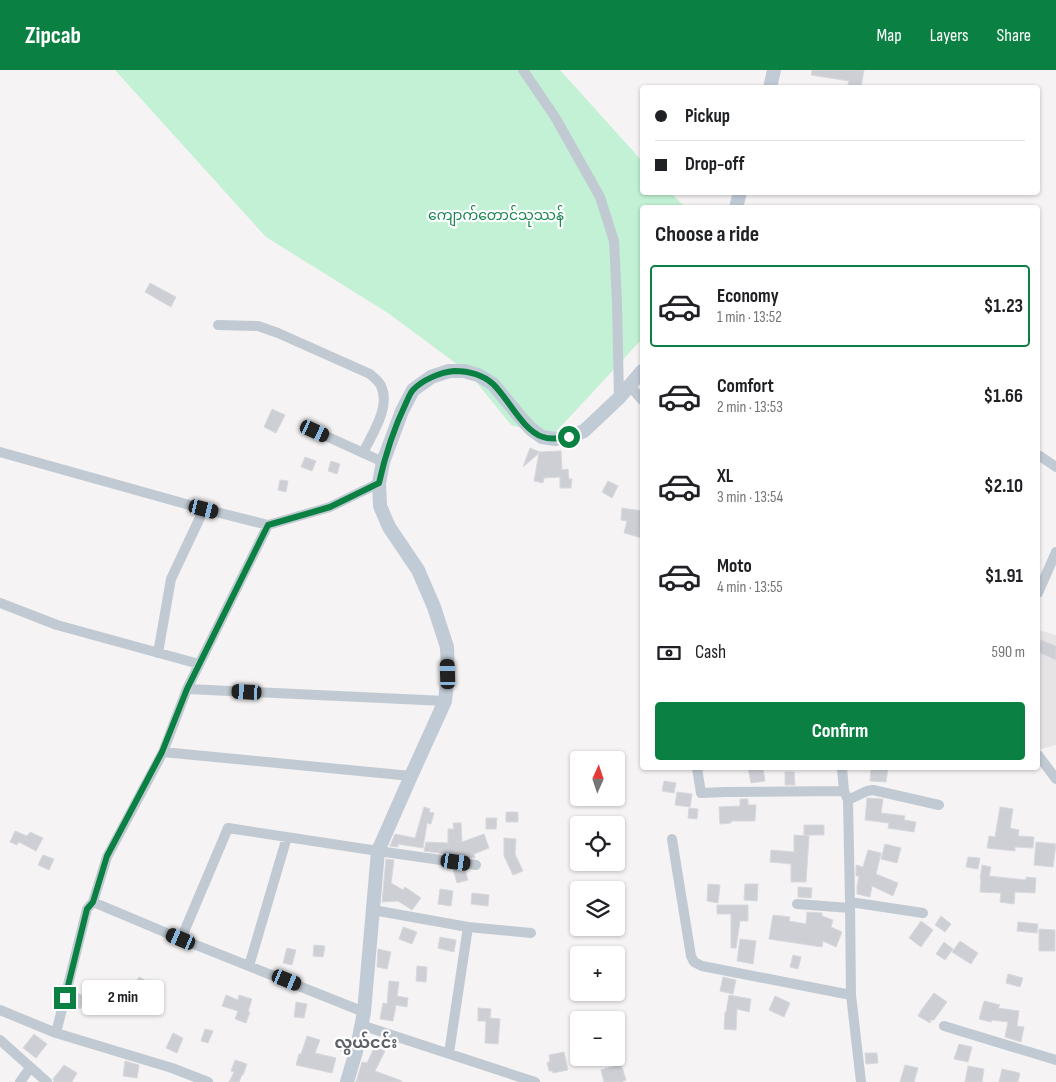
<!DOCTYPE html>
<meta charset="utf-8">
<style>
body{margin:0;font-family:"Sofia Sans Condensed","Noto Sans Myanmar",sans-serif;background:#f6f6f6;color:#202124;height:100vh;display:flex;flex-direction:column;font-size:19px;white-space:nowrap}
*{box-sizing:border-box;margin:0}
p{font-size:16px;color:#757577}
.icon{flex:none;width:28px;height:28px;fill:none;stroke:currentColor;stroke-width:2;stroke-linecap:round;stroke-linejoin:round}
.map{position:relative;flex:1;overflow:hidden}
.details{position:absolute;left:640px;top:135px;width:400px;height:565px;display:flex;flex-direction:column;background:#fff;border-radius:5px;box-shadow:0 1px 4px #0004}
.details>*{flex:none}
.top-card{position:absolute;left:640px;top:15px;width:400px;height:110px;border-radius:5px;box-shadow:0 1px 4px #0004;display:grid;align-content:center;height:110px;padding:0 15px;background:#fff}
.needle{width:32px;rotate:3deg}
.tools{position:absolute;left:570px;top:681px;display:grid;gap:10px}
.tools a{display:grid;place-items:center;width:55px;height:55px;border-radius:5px;background:#fff;box-shadow:0 1px 4px #0004;font-size:25px}
.end{position:absolute;width:22px;height:22px;margin:-11px;border:6px solid #0b8043;background:#fff;box-shadow:0 0 0 2px #fff}
.from{border-radius:50%}
.bubble{position:absolute;height:35px;border-radius:5px;background:#fff;box-shadow:0 1px 4px #0004;font-size:16px;font-weight:700;line-height:35px;text-align:center}
.car{position:absolute;width:15px;height:30px;margin:-15px -8px;border-radius:6px;box-shadow:0 0 4px 1px #0007;background:linear-gradient(#222 24%,#8ab4d8 0 40%,#222 0 76%,#8ab4d8 0 86%,#222 0)}
.top-card b{display:flex;align-items:center;gap:18px;height:48px;font-size:19px}
.top-card b+b{border-top:1px solid #e0e0e0}
.top-card i{width:12px;height:12px;background:#202124}
ul{padding:0;list-style:none}
li{display:flex;align-items:center;gap:15px;height:82px;margin:0 10px 8px;padding:0 5px;border:2px solid transparent;border-radius:5px}
li div{flex:1}
li b{display:block;font-size:19px}
li em{font-style:normal;font-weight:700}
li.on{border-color:#0b8043}
li>.icon{width:45px;height:45px;stroke-width:1.5}
h2{padding:0 15px;font-size:22px;line-height:60px}
.pay{display:flex;align-items:center;gap:12px;height:55px;padding:0 15px;font-size:19px}
.pay p{margin-inline-start:auto}
.cta{display:flex;gap:10px;margin-top:auto;padding:10px 15px}
.cta a{flex:1;height:58px;border-radius:5px;background:#0b8043;color:#fff;font-size:20px;font-weight:700;line-height:58px;text-align:center}
header{display:flex;align-items:center;gap:30px;box-sizing:border-box;height:70px;padding:0 25px;background:#0b8043;color:#fff}
header strong{font-size:24px}
nav{display:flex;gap:28px;margin-inline-start:auto;font-size:18px}
.map>svg:first-child{display:block}
</style>
<header>
<strong>Zipcab</strong>
<nav><a>Map</a><a>Layers</a><a>Share</a></nav>
</header>
<div class="map">
<svg width="1056" height="1012" viewBox="0 0 1056 1012">
<rect width="100%" height="100%" fill="#f5f3f3"/>
<path fill="#e6e4e5" d="M1038,560L1056,565V675L1038,680Z"/>
<path fill="#c3f1d5" d="M115,0H560L642,91V122L671,123L685,137L642,138V269L552,366L511,355L469,303L388,243L266,167Z"/>
<path fill="#cdcfd5" stroke="#d7d9de" d="M812,0H864L861,17L848,15L849,11L811,5Z
M150,213L176,227L171,237L145,222Z
M272,339L285,345L276,363L264,357Z
M530,378L540,382L561,381L562,400L568,399L569,409H572L571,418H560V407L544,408L543,413L534,411L539,383L523,397Z
M305,387L316,391L312,401L301,397Z
M331,391L340,394L337,404L328,401Z
M280,410L288,411L286,422L278,420Z
M608,411L618,416L612,428L602,422Z
M622,438L642,441V468L624,463L627,451L621,450Z
M1041,570L1056,576V590L1038,582V578Z
M748,698H763L765,711L751,713Z
M871,698H888L886,712L870,711Z
M785,702H794L795,715H785Z
M664,711L676,713L674,723L662,721Z
M677,722L692,724L690,737L675,735Z
M867,728L883,729L881,743L905,746L904,750L916,752L914,762L888,758L889,753L865,750Z
M740,729H748V735H756L755,751H731V753L720,754L719,737L740,736Z
M424,737L430,739L429,742L434,743L431,754L427,753L423,778L398,774V777L390,776L395,764L415,768Z
M1000,737L1013,739L1010,758L1019,760L1018,766L1034,767L1033,778L1015,777V781L987,778L989,766L995,767Z
M689,738L698,739L697,749L688,748Z
M506,742H518V752H506Z
M486,748H497L496,759H486Z
M453,753H461L462,772L484,764L489,778L474,784L475,788L424,781L426,772L448,773V759H454Z
M804,755H824V765H804Z
M15,761L27,766L30,762L43,768L36,781L19,772L17,775L10,772Z
M794,765L809,766L806,812H791V794L770,792L771,780L794,782Z
M504,768L516,769L515,784L523,801L513,805L504,786Z
M1036,772L1056,774L1053,797L1034,795Z
M885,774L901,778L897,793L881,789Z
M868,780L881,783L876,804L898,813L893,826L872,816L870,827L857,824V816L859,806H856V795L863,797Z
M43,785L54,789L49,800L38,795Z
M968,787L980,788L978,799L966,797Z
M386,789L394,790L391,813L403,820L405,817L421,828L412,840L398,831L382,832Z
M982,795L991,797L989,806L1026,810V807L1036,808L1035,823L1015,822L1014,834L1000,832L1001,823L980,822L981,809H980Z
M453,799L465,800L468,810L457,813Z
M708,814L720,815L718,833L707,831Z
M745,814H758L757,831L744,830Z
M798,817L812,818L811,828L798,827Z
M440,819L453,821L451,836L438,834Z
M472,823L489,825L488,836L471,834Z
M717,835H748V851H740L736,878H731V844H717Z
M807,842L822,843V846L833,850L831,857L842,862L836,877L823,871L822,877L769,869L773,845L790,847L789,851L806,854Z
M941,846L951,854L945,862L935,855Z
M921,851L933,860L921,877L909,868Z
M1018,852L1038,854L1037,863L1017,861Z
M403,857L417,862L412,874L399,869Z
M1039,859L1055,860V881H1039Z
M440,867L456,870L454,882L438,878Z
M740,869L756,871L753,894L737,891Z
M960,871L978,883L971,894L952,882Z
M944,872L953,879L945,890L936,884Z
M314,875L325,876L323,887L313,886Z
M287,878L296,880L292,895L283,893Z
M378,879L391,882L387,899L377,897Z
M793,885L801,887L798,899L790,897Z
M417,896L427,897L426,912L416,911Z
M1008,904L1023,908L1020,917L1006,913Z
M139,907L148,912L142,922L133,918Z
M723,907L736,910L733,924L720,921Z
M389,911L399,912L397,926L408,928L407,937L396,935L393,951L380,949L383,933L387,934Z
M76,922L87,928L80,939L70,934Z
M934,923L947,932L934,950H931L930,953L918,946L922,939Z
M226,925L238,930L239,925L252,929L248,942H250L246,953L235,949L238,941L222,936Z
M729,925L751,929L749,942L737,939L736,960L724,959L725,942H726Z
M775,926L790,933L784,947L769,940Z
M984,931L1000,935L998,938L1019,941L1017,956L1024,957L1021,972L1005,967L1008,952L992,950L991,952L979,949Z
M296,932L307,934L304,948L294,947Z
M478,938L491,939L490,948L500,949L498,974L485,973L486,951H478Z
M205,959L213,961L208,973L201,971Z
M173,963L183,968L177,983L166,978Z
M34,964L47,974L36,988L23,978Z
M307,966L320,970L315,983L336,988L332,1003L296,995L299,984H301Z
M345,969L349,971L346,984L339,980Z
M959,974L972,977L968,992L954,989Z
M375,976L385,981L375,1001L402,1011V1012H356L362,992L367,993Z
M564,982L568,1000L553,1003L552,1001H549L547,992H550L549,985Z
M865,983H877L878,993L866,994Z
M235,990L247,994L243,1005H242L239,1012H229L234,1002L231,1001Z
M125,991L139,995L137,1008L123,1006Z
M621,994L626,1010L621,1012H604L601,1000Z
M64,995L77,1003L72,1012H54L53,1009Z
M905,995L918,998L914,1012H900Z
M968,996L984,999L982,1012H965Z
M1002,999L1020,1003L1018,1012H999Z"/>
<g fill="none" stroke-linecap="round" stroke-linejoin="round">
<path stroke="#c1cad2" stroke-width="10" d="M523,0L555,47L600,127L614,171L617,232L619,328
M218,255L258,256L278,263L370,304C374,308 379,311 381,316C391,337 372,364 363,383
M630,316L642,330
M315,361L383,392
M0,382L204,439L268,455L330,437L379,413
M1040,386L1056,397
M1038,523L1056,482
M0,533L57,555L199,594
M158,583L171,509L204,439
M187,619L445,631
M163,682L411,706
M1038,685L1056,709
M697,698L701,723L725,722L844,721
M842,698L844,721L848,730L850,832L851,925L861,1012
M848,730L867,721L873,720L939,735
M672,769L691,886L694,892L702,896L851,925
M93,832L181,869L364,942
M850,832L923,843
M797,834L850,838
M373,840L468,857L531,863
M181,869L228,758L378,781L476,795
M249,896L287,767
M0,940L56,963L172,998L208,1012
M361,955L535,1012
M944,956L1056,990
M56,963L87,839L93,832L107,787L163,682L187,619L268,455
M0,970L47,1012
M449,983L468,857
M20,1012L30,998"/>
<path stroke="#c1cbd6" stroke-width="14" d="M770,18L774,0
M736,138L740,122
M347,1012L357,978L364,942L378,781L411,706L445,631L448,604L447,577L434,537L418,500L389,457L380,436L379,413L383,392L402,341L413,320L431,307L449,301H464L478,305L493,314L520,347L531,359L542,367L555,369L569,367L584,361L619,328L642,301"/>
</g>
<g fill="none" stroke-linecap="round" stroke-linejoin="round">
<path stroke="#0b8043" stroke-width="6" d="M65,928L87,839L93,832L107,786L162,682L187,619L268,455L330,437L379,413C385,386 394,358 406,333C408,329 410,323 413,320C422,310 441,302 454,301C468,301 483,305 493,314C508,328 523,361 543,367C551,370 561,368 569,367"/>
</g>
<g text-anchor="middle" dominant-baseline="central" stroke-width="4.5" stroke-linejoin="round" paint-order="stroke">
<g font-size="14" fill="#17864f" stroke="#fff">
<text x="496" y="145">ကျောက်တောင်သုဿန်</text>
</g>
<g font-size="16" font-weight="bold" fill="#5f6368" stroke="#fff">
<text x="366" y="973">လွယ်ငင်း</text>
</g>
</g>
</svg>
<div class="tools">
<a><svg class="needle" viewBox="-14 -14 28 28"><path d="M0-13l5 13h-10z" fill="#e53935"/><path d="M0 13l5-13h-10z" fill="#757577"/></svg></a>
<a><svg class="icon" aria-label="locate" viewBox="0 0 24 24"><circle cx="12" cy="12" r="6"/><path d="M12 2v4M12 18v4M2 12h4M18 12h4"/></svg></a>
<a><svg class="icon" aria-label="layers" viewBox="0 0 24 24"><path d="M12 4l9 5-9 5-9-5zM3 14l9 5 9-5"/></svg></a>
<a>+</a>
<a>−</a>
</div>
<i class="end from" style="left:569px;top:367px"></i>
<i class="end" style="left:65px;top:928px"></i>
<div class="bubble" style="left:82px;top:910px;width:82px">2 min</div>
<i class="car" style="left:315px;top:361px;rotate:115deg"></i>
<i class="car" style="left:204px;top:439px;rotate:104deg"></i>
<i class="car" style="left:448px;top:604px;rotate:358deg"></i>
<i class="car" style="left:247px;top:622px;rotate:273deg"></i>
<i class="car" style="left:456px;top:792px;rotate:98deg"></i>
<i class="car" style="left:181px;top:869px;rotate:293deg"></i>
<i class="car" style="left:287px;top:910px;rotate:112deg"></i>
<div class="top-card">
<b><i class="from"></i>Pickup</b>
<b><i></i>Drop-off</b>
</div>
<section class="details">
<h2>Choose a ride</h2>
<ul>
<li class="on"><svg class="icon" aria-label="car" viewBox="0 0 24 24"><path d="M5 17H2v-5l4-1 3-4h7l3 4 3 1v5h-3M9 17h6M6 11h13"/><circle cx="7" cy="17" r="2"/><circle cx="17" cy="17" r="2"/></svg><div><b>Economy</b><p>1 min · 13:52</p></div><em>$1.23</em></li>
<li><svg class="icon" aria-label="car" viewBox="0 0 24 24"><path d="M5 17H2v-5l4-1 3-4h7l3 4 3 1v5h-3M9 17h6M6 11h13"/><circle cx="7" cy="17" r="2"/><circle cx="17" cy="17" r="2"/></svg><div><b>Comfort</b><p>2 min · 13:53</p></div><em>$1.66</em></li>
<li><svg class="icon" aria-label="car" viewBox="0 0 24 24"><path d="M5 17H2v-5l4-1 3-4h7l3 4 3 1v5h-3M9 17h6M6 11h13"/><circle cx="7" cy="17" r="2"/><circle cx="17" cy="17" r="2"/></svg><div><b>XL</b><p>3 min · 13:54</p></div><em>$2.10</em></li>
<li><svg class="icon" aria-label="car" viewBox="0 0 24 24"><path d="M5 17H2v-5l4-1 3-4h7l3 4 3 1v5h-3M9 17h6M6 11h13"/><circle cx="7" cy="17" r="2"/><circle cx="17" cy="17" r="2"/></svg><div><b>Moto</b><p>4 min · 13:55</p></div><em>$1.91</em></li>
</ul>
<div class="pay"><svg class="icon" aria-label="cash" viewBox="0 0 24 24"><path d="M3 7h18v10H3z"/><circle cx="12" cy="12" r="2"/></svg>Cash<p>590 m</p></div>
<div class="cta"><a>Confirm</a></div>
</section>
</div>
